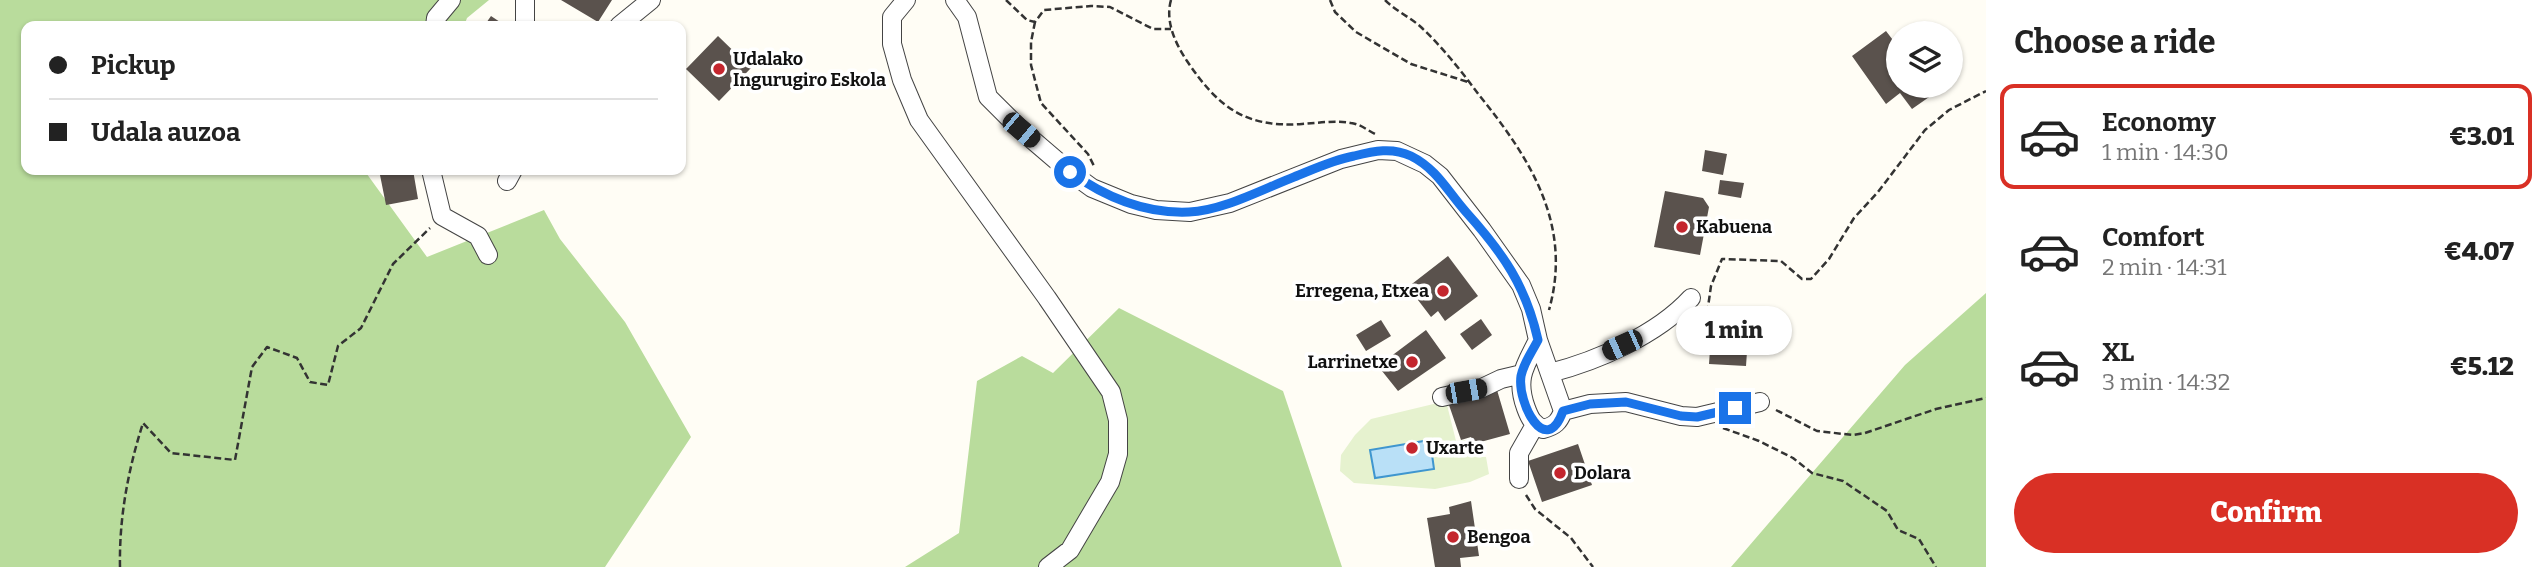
<!DOCTYPE html>
<meta charset="utf-8">
<style>
body{margin:0;font-family:Bitter,serif;background:#f2f2f2;color:#222;height:100vh;display:flex;flex-direction:column;font-size:26px;white-space:nowrap}
*{box-sizing:border-box;margin:0}
p{font-size:23px;color:#767676}
.icon{flex:none;width:38px;height:38px;fill:none;stroke:currentColor;stroke-width:2;stroke-linecap:round;stroke-linejoin:round}
.map{position:relative;flex:1;overflow:hidden}
.panel{display:flex;flex-direction:column;background:#fff;width:560px}
.panel>*{flex:none}
.guide{position:absolute;left:21px;top:21px;width:665px;height:154px;border-radius:14px;box-shadow:0 2px 5px #0004;display:grid;align-content:center;height:154px;padding:0 28px;background:#fff}
.tools{position:absolute;left:1886px;top:21px;display:grid;gap:14px}
.tools a{display:grid;place-items:center;width:77px;height:77px;border-radius:50%;background:#fff;box-shadow:0 2px 5px #0004;font-size:35px}
.end{position:absolute;width:32px;height:32px;margin:-16px;border:9px solid #1a73e8;background:#fff;box-shadow:0 0 0 4px #fff}
.from{border-radius:50%}
.bubble{position:absolute;height:49px;border-radius:24px;background:#fff;box-shadow:0 2px 5px #0004;font-size:23px;font-weight:800;line-height:49px;text-align:center}
.car{position:absolute;width:21px;height:42px;margin:-21px -10px;border-radius:9px;box-shadow:0 0 5px 2px #0007;background:linear-gradient(#222 24%,#8ab4d8 0 40%,#222 0 76%,#8ab4d8 0 86%,#222 0)}
.guide b{display:flex;align-items:center;gap:24px;height:66px;font-size:26px}
.guide b+b{border-top:2px solid #e0e0e0}
.guide i{width:18px;height:18px;background:#222}
ul{padding:0;list-style:none}
li{display:flex;align-items:center;gap:21px;height:105px;margin:0 14px 10px;padding:0 14px;border:4px solid transparent;border-radius:14px}
li div{flex:1}
li b{display:block;font-size:26px}
li em{font-style:normal;font-weight:800}
li.current{border-color:#d93025}
li>.icon{width:63px;height:63px;stroke-width:1.5}
h2{padding:0 28px;font-size:32px;line-height:84px}
.action{display:flex;gap:14px;margin-top:auto;padding:14px 28px}
.action a{flex:1;height:80px;border-radius:42px;background:#d93025;color:#fff;font-size:28px;font-weight:800;line-height:80px;text-align:center}
main{display:flex;flex:1;min-height:0}
.map>svg:first-child{display:block}
</style>
<main>
<div class="map">
<svg width="1986" height="567" viewBox="0 0 1986 567">
<rect width="100%" height="100%" fill="#fffdf5"/>
<path fill="#b9dc9c" d="M0,0H489L467,18L464,26H26V170H364L427,257L544,210L560,239L625,322L691,437L605,567H0Z
M1986,293V567H1731L1905,365Z
M1119,308L1283,391L1342,567H905L959,533L977,381L1022,356L1053,373Z"/>
<path fill="#e6f2cf" d="M1446,401L1456,441L1475,439L1479,457H1486L1489,474L1470,482L1435,489L1354,483L1340,471L1341,455L1355,435L1371,419Z"/>
<path fill="#b9e0f7" stroke="#3f96cf" stroke-width="2" d="M1430,440L1434,469L1375,478L1370,450Z"/>
<path fill="#5a524d" d="M561,0H612L598,22Z
M491,16L506,26H484Z
M1886,31L1899,48V86H1926L1932,95L1912,109L1900,93L1886,104L1852,56Z
M718,36L751,68L719,101L686,69Z
M1705,150L1727,154L1723,175L1702,171Z
M379,170H413L418,199L386,205Z
M1720,180L1744,183L1741,198L1718,194Z
M1665,191L1703,198L1709,207L1700,255L1654,247Z
M1448,256L1478,296L1445,321L1438,311L1431,317L1408,287Z
M1481,319L1492,335L1472,350L1460,334Z
M1381,320L1391,336L1366,351L1356,335Z
M1712,320L1749,323L1746,366L1709,364Z
M1426,330L1446,358L1398,391L1378,366Z
M1497,390L1510,434L1473,444L1471,437L1461,440L1449,405Z
M1578,444L1592,485L1542,502L1528,461Z
M1471,501L1479,556L1460,558L1461,567H1435L1427,518L1450,514L1449,507Z"/>
<g fill="none" stroke-linecap="round" stroke-linejoin="round">
<g stroke="#444" stroke-width="20">
<path id="minor" d="M906,0L892,17V44L902,80L919,120L1047,298L1111,392L1118,420V454L1110,482L1070,550L1048,567
M955,0L967,17L988,97L1021,130L1070,172L1092,188L1131,204L1156,210L1190,212L1230,203L1341,159L1378,150L1397,151L1425,164L1440,176L1482,230L1521,285L1531,309L1538,340L1563,411C1559,422 1555,426 1543,429C1533,424 1530,419 1526,408C1515,378 1525,366 1538,340
M435,26L436,18L451,0
M525,26V0
M619,26L651,0
M431,170L442,216L478,236L488,255
M507,181L513,170
M1550,373C1597,361 1657,335 1691,298
M1442,397L1482,388L1501,379L1522,374
M1563,411L1590,404L1626,402L1681,416L1697,417L1760,402
M1519,479V453L1535,425"/>
</g>
<path stroke="#333" stroke-width="2.5" stroke-dasharray="7 3.5" stroke-linecap="butt" d="M1006,0L1027,20L1035,22L1044,10L1091,6L1110,7L1153,29H1171
M1171,0C1165,21 1175,43 1187,61C1218,107 1245,128 1302,124C1318,123 1335,120 1351,123C1360,124 1367,130 1375,134
M1330,0L1335,12L1356,32L1411,64L1468,82
M1385,0C1397,12 1412,18 1423,29C1444,49 1462,72 1479,95C1530,158 1573,225 1549,310
M1035,22L1031,42V65L1041,103L1088,154L1095,168
M1698,314L1701,317L1708,307L1711,286L1722,259L1781,261L1802,279H1811L1829,259L1854,218L1878,192L1925,130L1949,110L1986,91
M1776,410L1817,431L1853,435L1865,433L1936,409L1986,398
M1723,428L1759,441L1793,458L1812,473L1843,481L1887,511L1898,530L1919,539L1936,567
M1526,495L1535,509L1571,538L1593,567
M120,567C119,518 128,470 143,423L171,453L235,460L252,367L267,347L297,358L310,382L328,385L338,346L361,328L393,264L430,228"/>
<use href="#minor" stroke="#fff" stroke-width="18"/>
</g>
<g fill="none" stroke-linecap="round" stroke-linejoin="round">
<path stroke="#1a73e8" stroke-width="9" d="M1070,172C1105,197 1145,214 1189,212C1222,211 1263,189 1294,177C1314,169 1333,160 1354,156C1374,151 1392,147 1411,156C1437,169 1448,192 1466,212C1503,253 1526,286 1538,340C1532,352 1524,362 1521,376C1517,403 1546,459 1563,411L1590,404L1626,402L1681,416L1697,417L1735,408"/>
</g>
<g fill="#c4262e" stroke="#fff" stroke-width="2.5">
<circle cx="719" cy="69" r="7"/>
<circle cx="1682" cy="227" r="7"/>
<circle cx="1443" cy="291" r="7"/>
<circle cx="1412" cy="362" r="7"/>
<circle cx="1412" cy="448" r="7"/>
<circle cx="1560" cy="473" r="7"/>
<circle cx="1453" cy="537" r="7"/>
</g>
<g text-anchor="middle" dominant-baseline="central" stroke-width="7" stroke-linejoin="round" paint-order="stroke">
<g font-size="18" font-weight="bold" fill="#111" stroke="#fff" text-anchor="start">
<text x="733" y="59">Udalako<tspan x="733" dy="21">Ingurugiro Eskola</tspan></text>
<text x="1696" y="227">Kabuena</text>
<text x="1429" y="291" text-anchor="end">Erregena, Etxea</text>
<text x="1398" y="362" text-anchor="end">Larrinetxe</text>
<text x="1426" y="448">Uxarte</text>
<text x="1574" y="473">Dolara</text>
<text x="1467" y="537">Bengoa</text>
</g>
</g>
</svg>
<div class="tools">
<a><svg class="icon" aria-label="layers" viewBox="0 0 24 24"><path d="M12 4l9 5-9 5-9-5zM3 14l9 5 9-5"/></svg></a>
</div>
<i class="end from" style="left:1070px;top:172px"></i>
<i class="end" style="left:1735px;top:408px"></i>
<div class="bubble" style="left:1676px;top:306px;width:116px">1 min</div>
<i class="car" style="left:1021px;top:130px;rotate:130deg"></i>
<i class="car" style="left:1622px;top:345px;rotate:246deg"></i>
<i class="car" style="left:1466px;top:391px;rotate:80deg"></i>
<div class="guide">
<b><i class="from"></i>Pickup</b>
<b><i></i>Udala auzoa</b>
</div>
</div>
<section class="panel">
<h2>Choose a ride</h2>
<ul>
<li class="current"><svg class="icon" aria-label="car" viewBox="0 0 24 24"><path d="M5 17H2v-5l4-1 3-4h7l3 4 3 1v5h-3M9 17h6M6 11h13"/><circle cx="7" cy="17" r="2"/><circle cx="17" cy="17" r="2"/></svg><div><b>Economy</b><p>1 min · 14:30</p></div><em>€3.01</em></li>
<li><svg class="icon" aria-label="car" viewBox="0 0 24 24"><path d="M5 17H2v-5l4-1 3-4h7l3 4 3 1v5h-3M9 17h6M6 11h13"/><circle cx="7" cy="17" r="2"/><circle cx="17" cy="17" r="2"/></svg><div><b>Comfort</b><p>2 min · 14:31</p></div><em>€4.07</em></li>
<li><svg class="icon" aria-label="car" viewBox="0 0 24 24"><path d="M5 17H2v-5l4-1 3-4h7l3 4 3 1v5h-3M9 17h6M6 11h13"/><circle cx="7" cy="17" r="2"/><circle cx="17" cy="17" r="2"/></svg><div><b>XL</b><p>3 min · 14:32</p></div><em>€5.12</em></li>
</ul>
<div class="action"><a>Confirm</a></div>
</section>
</main>
